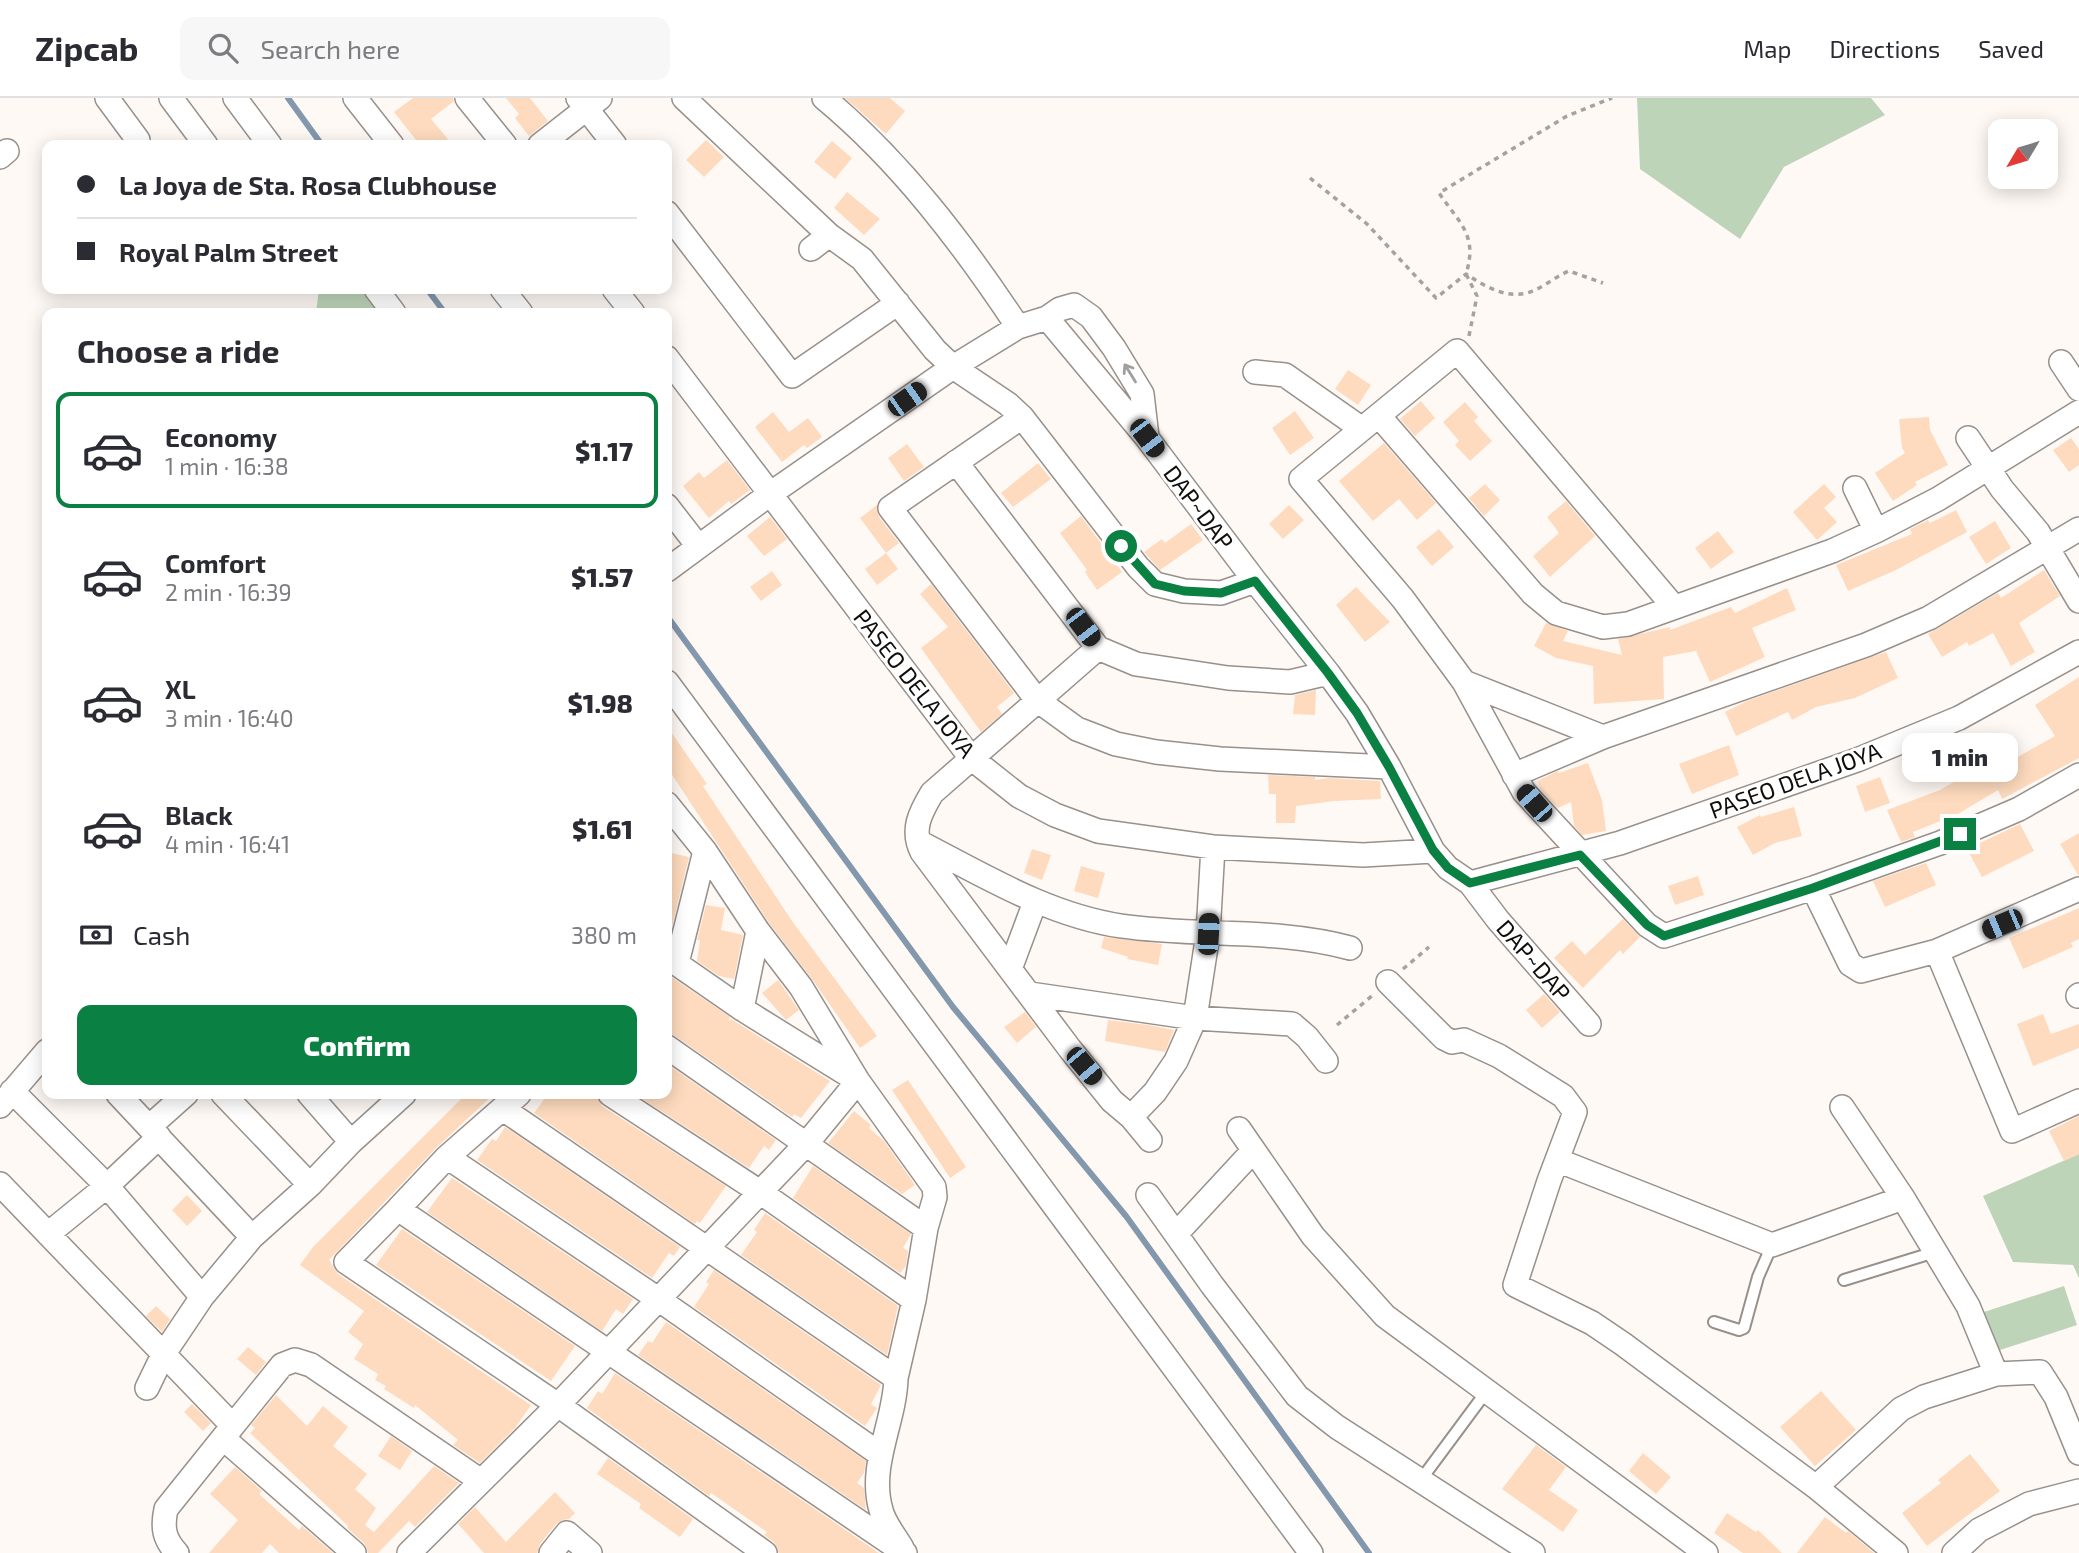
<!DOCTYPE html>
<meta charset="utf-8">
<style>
body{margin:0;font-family:"Exo 2",sans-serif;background:#f7f7f7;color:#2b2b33;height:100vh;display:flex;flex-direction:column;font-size:26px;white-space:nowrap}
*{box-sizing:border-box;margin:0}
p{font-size:23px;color:#7c7c81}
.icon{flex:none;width:38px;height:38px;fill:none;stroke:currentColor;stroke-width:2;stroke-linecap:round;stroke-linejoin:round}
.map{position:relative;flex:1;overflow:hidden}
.panel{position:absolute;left:42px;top:210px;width:630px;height:791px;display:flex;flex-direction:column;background:#fff;border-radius:14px;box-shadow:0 4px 18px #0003}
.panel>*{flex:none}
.banner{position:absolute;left:42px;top:42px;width:630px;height:154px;border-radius:14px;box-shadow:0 4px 18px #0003;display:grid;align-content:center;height:154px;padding:0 35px;background:#fff}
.needle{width:46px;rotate:232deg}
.fabs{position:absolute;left:1988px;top:21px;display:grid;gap:14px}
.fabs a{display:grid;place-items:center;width:70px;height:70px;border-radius:14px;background:#fff;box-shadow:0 4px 18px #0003;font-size:35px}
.end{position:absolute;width:32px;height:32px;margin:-16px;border:9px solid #0b8043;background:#fff;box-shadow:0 0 0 4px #fff}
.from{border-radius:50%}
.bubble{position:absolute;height:49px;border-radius:14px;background:#fff;box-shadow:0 4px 18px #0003;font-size:23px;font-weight:800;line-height:49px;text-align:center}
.car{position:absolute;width:21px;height:42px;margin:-21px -10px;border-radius:9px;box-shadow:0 0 5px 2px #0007;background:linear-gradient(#222 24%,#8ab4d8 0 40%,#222 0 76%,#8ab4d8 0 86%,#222 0)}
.banner b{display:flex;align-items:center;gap:24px;height:66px;font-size:26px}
.banner b+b{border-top:2px solid #e1e1e2}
.banner i{width:18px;height:18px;background:#2b2b33}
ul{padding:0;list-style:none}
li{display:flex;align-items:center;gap:21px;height:116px;margin:0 14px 10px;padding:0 21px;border:4px solid transparent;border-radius:14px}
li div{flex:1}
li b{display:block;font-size:26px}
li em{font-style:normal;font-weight:800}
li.selected{border-color:#0b8043}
li>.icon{width:63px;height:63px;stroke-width:1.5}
h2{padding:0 35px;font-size:32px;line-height:84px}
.pay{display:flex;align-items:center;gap:18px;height:77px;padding:0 35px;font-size:26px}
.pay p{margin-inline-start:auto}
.cta{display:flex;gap:14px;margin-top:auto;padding:14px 35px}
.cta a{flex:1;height:80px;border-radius:14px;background:#0b8043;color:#fff;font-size:28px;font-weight:800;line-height:80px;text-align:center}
header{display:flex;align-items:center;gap:42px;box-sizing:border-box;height:98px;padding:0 35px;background:#fff;border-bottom:2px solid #e1e1e2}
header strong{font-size:33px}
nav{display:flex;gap:38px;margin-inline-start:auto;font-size:24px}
.search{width:490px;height:63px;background:#f7f7f7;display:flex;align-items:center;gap:18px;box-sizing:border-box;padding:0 24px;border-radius:14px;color:#7c7c81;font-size:26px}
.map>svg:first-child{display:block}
</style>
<header>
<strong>Zipcab</strong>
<div class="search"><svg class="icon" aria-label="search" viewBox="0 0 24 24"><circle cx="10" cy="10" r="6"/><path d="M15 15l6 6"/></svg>Search here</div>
<nav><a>Map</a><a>Directions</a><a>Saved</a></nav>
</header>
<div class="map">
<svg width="2079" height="1455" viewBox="0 0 2079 1455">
<rect width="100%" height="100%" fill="#fff9f5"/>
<path fill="#bed4b8" d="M1637,0H1871L1885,17L1784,69L1740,141L1640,71Z
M319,191H374L393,215H316Z
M2079,1056V1180L2073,1167L2013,1164L1983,1098Z
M2064,1188L2077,1227L1997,1253L1984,1214Z"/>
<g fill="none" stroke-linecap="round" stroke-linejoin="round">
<path stroke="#8397ad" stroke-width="6" d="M288,0L322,47
M427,191L445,215
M667,518L953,909L1126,1118L1369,1455"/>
</g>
<path fill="#fedbbe" d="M413,0H453L454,3L431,21L453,47H420L394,14Z
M506,0H530L548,23L529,38L515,20L519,16Z
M845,0H890L905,13L886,36Z
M706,42L724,59L704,79L686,62Z
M832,43L852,60L835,81L814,64Z
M847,94L880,121L864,137L834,110Z
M1348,272L1371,287L1358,307L1335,291Z
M1421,303L1435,320L1415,338L1400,321Z
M1465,304L1478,319L1474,323L1492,343L1470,363L1455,347L1459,343L1443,324Z
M1295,313L1314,340L1290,357L1272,330Z
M773,314L789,334L808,320L822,339L807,350L804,347L782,364L755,329Z
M1929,319L1930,332L1948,367L1915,384L1917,387L1893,403L1875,375L1905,355L1902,350L1899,321Z
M2071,340L2079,351V367L2069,374L2053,352Z
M1384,345L1436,405L1417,422L1399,401L1373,423L1339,383Z
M907,346L924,369L904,383L888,360Z
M727,362L750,392L731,406L729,403L709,420L683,388L699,374L704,380Z
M1038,365L1051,381L1013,409L1001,395Z
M1485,386L1500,402L1484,418L1469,400Z
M1824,386L1836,399L1824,410L1837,424L1817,442L1793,414Z
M1566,403L1595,438L1550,479L1533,458L1559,435L1547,419Z
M877,407L879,419L899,445L886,455L860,420Z
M1289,407L1304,422L1283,441L1269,426Z
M1956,412L1967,434L1894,473L1848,493L1836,467L1912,436L1910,431L1928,422L1930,425Z
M1081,418L1122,474L1097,492L1085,474L1087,472L1060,435Z
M770,419L787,441L764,458L747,438Z
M1995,423L2011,450L1986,466L1969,439Z
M1191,426L1203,442L1160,472L1144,454L1162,441L1165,445Z
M1439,431L1454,449L1432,468L1416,449Z
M1718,433L1734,454L1711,471L1695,450Z
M886,455L898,471L877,487L865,471Z
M2044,472L2060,498L2019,525L2035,554L2011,568L1993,535L1969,548L1967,544L1942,559L1928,536L1998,495L2001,500Z
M772,473L782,487L761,503L750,489Z
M931,486L1014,595L997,609L1002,616L981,634L921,550L948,529L920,496Z
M1356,489L1390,524L1365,544L1336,507Z
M1787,490L1796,512L1752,530L1765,559L1710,584L1696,553L1663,559L1664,601L1594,606L1593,568L1556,560L1534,548L1546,525L1568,533L1563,543L1622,557L1618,541L1670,529V532L1731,509L1735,515Z
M1886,554L1898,580L1855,600L1816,609L1792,622L1788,614L1736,638L1725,614L1747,603Z
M2079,579V660L2002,701L1998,692L1958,716L1913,734L1915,739L1901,744L1887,712L1940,692L1962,679L1964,683L2013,659L2014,661L2055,638L2035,607Z
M1316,592L1315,617L1293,616L1295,597Z
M667,628L707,686L703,688L792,823L877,938L860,950L812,881L769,825L667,669Z
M1729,647L1739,677L1692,696L1679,666Z
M1588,665L1602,702L1606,733L1582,737L1574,728L1571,704L1558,710L1542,693L1537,683L1558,673L1559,675Z
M1268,677L1315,679V682L1329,680L1380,683L1381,701L1334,703L1296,708L1295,725H1276V696H1269Z
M1880,679L1890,705L1865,714L1856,688Z
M1794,709L1802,738L1775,745L1753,757L1737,729L1760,717L1761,719Z
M2020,726L2034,753L1982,779L1967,751Z
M2079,735V777H2078L2060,746Z
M1032,751L1051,757L1042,782L1024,775Z
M667,754L689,759L670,836L667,835Z
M1926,765L1936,787L1885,809L1873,783Z
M1081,768L1105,775L1098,800L1074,793Z
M1698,778L1704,797L1675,807L1668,788Z
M706,807L725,810L721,832L743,837L734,881L719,878L697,863L700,842H697Z
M2079,810V841L2071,845L2073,849L2023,871L2009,840Z
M1623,821L1640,839L1623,856L1620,852L1583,890L1554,860L1572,843L1585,857Z
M1104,839L1162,846L1158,867L1127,861L1128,859L1101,850Z
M667,876L730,919L729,923L731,921L830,983L801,1020L794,1016L792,1019L675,938L667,935Z
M778,882L799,912L786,922L762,895Z
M1544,896L1560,914L1542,930L1526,912Z
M1025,914L1036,929L1017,945L1004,929Z
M2043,916L2051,936L2079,926V950L2033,968L2017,926Z
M1108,922L1148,927L1174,932L1165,954L1105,943Z
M667,966L776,1042L769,1052L764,1048L749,1070L635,996H667Z
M908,982L966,1069L950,1080L892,992Z
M466,996H494L437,1049L329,1162L338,1176L531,1307L515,1330L480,1365L453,1347L458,1342L415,1307L414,1310L384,1291L386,1288L375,1282L378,1276L354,1261L363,1246L348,1234L364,1213L300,1167L313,1149Z
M548,996H596L602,1008L726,1088L700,1125L697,1123L695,1126L534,1015Z
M854,1013L871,1027L869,1030L884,1043L915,1087L902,1096L828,1045Z
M2079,1018V1056L2064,1063L2049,1033Z
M505,1029L680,1149L674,1158L669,1155L652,1180L477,1062L492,1041L496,1043Z
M813,1068L911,1136L903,1150L908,1153L906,1168L900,1175L793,1100Z
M452,1080L633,1201L623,1216L616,1211L602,1233L427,1114Z
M187,1097L202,1113L187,1128L172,1112Z
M765,1115L898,1208L887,1257L741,1157L757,1134L754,1132Z
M402,1131L575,1248L551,1283L376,1167Z
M714,1172L881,1287L871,1306L877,1310L865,1328L694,1209L709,1186L706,1184Z
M156,1208L170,1221L162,1234L146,1218Z
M666,1224L866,1363L864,1375L857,1385L864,1390L866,1412L638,1257L648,1243L652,1245Z
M248,1249L266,1264L256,1277L237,1261Z
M615,1275L850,1435L879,1455H779L774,1444L764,1437L767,1434L711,1395L709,1398L587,1310L598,1293L602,1296Z
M1821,1293L1856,1332L1815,1368L1780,1329Z
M276,1297L307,1328L323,1308L348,1329L333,1348L367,1376L355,1391L376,1410L365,1427L374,1434L434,1368L459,1385L415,1429L409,1423L378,1455H368L364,1445L347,1430L348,1428L250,1335L255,1330L251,1327Z
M192,1306L211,1325L203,1333L184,1314Z
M391,1338L412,1353L400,1372L378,1358Z
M1536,1347L1566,1369L1549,1392L1578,1412L1563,1434L1502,1391Z
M1643,1355L1671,1379L1656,1396L1629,1373Z
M1970,1356L2000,1393L1927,1448L1902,1415L1941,1385L1938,1382Z
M608,1360L693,1421L680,1439L639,1410L641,1406L597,1376Z
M235,1369L262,1393L259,1396L299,1432L302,1428L333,1455H279L270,1446L262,1455H209L238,1422L210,1396Z
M555,1394L575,1415L569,1421L563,1422L556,1426L540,1446L537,1455H484L458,1426L475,1409L506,1444Z
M1727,1415L1756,1434L1758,1432L1782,1455H1743L1714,1435Z
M1825,1419L1846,1435L1848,1433L1874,1455H1797Z"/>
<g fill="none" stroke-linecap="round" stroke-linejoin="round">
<g stroke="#97908b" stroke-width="14">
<path id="service" d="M1844,1182L1935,1154
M1714,1224L1739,1232L1744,1230L1758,1179L1772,1147
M1420,1383L1486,1294"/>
</g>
<g stroke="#97908b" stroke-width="26">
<path id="minor" d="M107,0L138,42
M171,0L206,47
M235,0L270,47
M355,0L392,47
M467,0L505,47
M578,0L615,47
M684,0L829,137L862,161L935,252L953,269L1008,306L1022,319L1138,469L1155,486L1184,493L1221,495L1255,483
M824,0C901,64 963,146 1018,229
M540,47L600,0
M0,59L7,53
M667,115L792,278L898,205
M811,151L829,137
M376,191L394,215
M502,191L521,215
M614,191L633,215
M1047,220L1147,340L1255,483L1328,575L1357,615L1389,669L1433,753L1448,770L1470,785L1498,822L1589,926
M667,260L971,660L1019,698L1055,717L1098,733L1213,749L1363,757L1433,753
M2061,264L2079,291
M1255,274L1285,277L1362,331
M1379,318L1533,496L1556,515L1603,529L1628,526L1832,453L1876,433L1938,401L2079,314
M1022,319L890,410L1037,602L1077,631L1116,646L1156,654L1220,661L1389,669
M1968,340L2002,391L2038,434L2079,503
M956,364L1098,550L1136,566L1228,580L1290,584L1328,575
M1855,390L1876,433
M667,408L698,448
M667,472L770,396L953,269L1018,229L1047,220L1060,211L1074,207L1091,219L1114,250L1142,296L1147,339
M1674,509L1457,253L1301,381L1403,501L1464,584L1524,694L1647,827L1664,838L1813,790L1940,745L2019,711L2079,677
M1098,550L932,695C920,715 911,732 922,754L1070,951L1112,1003L1131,1019L1150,1042
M667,584L1311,1455
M1464,584L1603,639
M1514,677L1603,639L1866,547L1929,520L2079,431
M667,706L705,753L758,833L801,889L858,983L742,911L667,859
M919,744C983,777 1048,817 1121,828C1196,839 1278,830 1350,850
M1470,785L1620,745L1857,662L1959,620L2079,554
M1813,790L1850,866L1861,873L1937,853L2079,791
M1937,853L2012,1033L2079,1003
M677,865L705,753
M1010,871L1035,804
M1388,884L1444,940L1452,944L1464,942L1499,958L1563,998L1575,1014L1549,1083L1515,1187L1592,1225L1623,1246L1816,1389L1896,1455
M1030,896L1195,920L1292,926L1307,939L1326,963
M2078,898L2079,897
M742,911L758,833
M667,949L926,1130
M12,993L107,1088L202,1199
M118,996L252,1139
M223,996L310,1087
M309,996L351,1044
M519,996L447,1059L398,1111L905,1455
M610,996L760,1094L914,1202
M0,1008L47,953
M1842,1009L1903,1100L1968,1208L1996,1276
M503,1011L896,1280C895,1324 868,1368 881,1412C884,1425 895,1438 902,1450
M1131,1019L1155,994L1176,963L1195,920L1208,836L1213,749
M149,1029L186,996
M1239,1031L1313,1138L1385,1218L1706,1455
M447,1059L658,1201L881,1357
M1557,1062L1772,1147L1903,1100
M0,1086L232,1327
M1148,1097L1212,1187L1297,1298L1337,1329L1533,1455
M398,1111L346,1164L558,1307L765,1455
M1177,1135L1253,1053
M48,1136L107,1088L159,1039
M147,1290L163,1257L202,1199L252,1139L310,1087L351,1044L404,996
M1816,1389L1901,1311L1924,1299L1996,1276L2040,1274L2056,1299L2079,1355
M177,1455C164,1441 162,1430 166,1411L223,1340
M354,1455L223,1340L282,1267L295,1262L311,1267L481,1383
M409,1455L558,1307L807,1045L858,983L934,1089L935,1099L926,1130L914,1202L896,1280
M551,1455L567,1435L590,1455
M1954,1455L1979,1432L2029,1406L2079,1393"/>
</g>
<path stroke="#a6a29e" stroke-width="3.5" stroke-dasharray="5 5" stroke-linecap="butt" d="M1310,80L1367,126L1436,200L1466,176C1486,189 1510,204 1535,192C1546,187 1557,178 1569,173L1603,185
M1469,238L1477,198L1466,176C1478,137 1460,126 1439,95L1567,18L1612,0
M1403,871L1429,849
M1337,927L1373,897"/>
<use href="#service" stroke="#fff" stroke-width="10"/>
<use href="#minor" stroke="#fff" stroke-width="23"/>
</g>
<defs><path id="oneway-shaft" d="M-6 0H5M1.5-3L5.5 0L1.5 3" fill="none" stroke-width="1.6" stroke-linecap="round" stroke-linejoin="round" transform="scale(1.75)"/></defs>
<use stroke="#9f9f9e" href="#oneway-shaft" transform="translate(1130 275) rotate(-122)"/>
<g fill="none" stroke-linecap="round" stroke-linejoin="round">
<path stroke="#0b8043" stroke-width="9" d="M1121,448L1155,486L1184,493L1221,495L1255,483L1328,575L1357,615L1389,669L1433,752L1448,770L1470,785L1580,757L1647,827L1664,838L1813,790L1960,736"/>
</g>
<g text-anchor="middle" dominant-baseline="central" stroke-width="6" stroke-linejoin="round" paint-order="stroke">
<g font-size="23" fill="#100e0c" stroke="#fff">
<text transform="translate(1199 409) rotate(53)">DAP~DAP</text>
<text transform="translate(915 585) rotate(52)">PASEO DELA JOYA</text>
<text transform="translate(1795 682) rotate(-20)">PASEO DELA JOYA</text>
<text transform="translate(1534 862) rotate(49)">DAP~DAP</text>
</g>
</g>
</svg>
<div class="fabs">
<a><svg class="needle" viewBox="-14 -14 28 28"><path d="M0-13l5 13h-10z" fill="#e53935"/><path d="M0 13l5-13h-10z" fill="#7c7c81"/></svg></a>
</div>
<i class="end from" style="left:1121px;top:448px"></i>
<i class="end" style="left:1960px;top:736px"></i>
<div class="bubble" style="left:1902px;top:635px;width:116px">1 min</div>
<i class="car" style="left:907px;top:301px;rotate:55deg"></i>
<i class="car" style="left:1147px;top:340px;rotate:143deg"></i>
<i class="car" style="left:1083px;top:529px;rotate:143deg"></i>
<i class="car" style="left:1534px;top:705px;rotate:319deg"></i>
<i class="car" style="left:2002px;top:826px;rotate:247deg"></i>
<i class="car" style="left:1208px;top:836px;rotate:3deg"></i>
<i class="car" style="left:1084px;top:968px;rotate:140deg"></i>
<div class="banner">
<b><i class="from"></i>La Joya de Sta. Rosa Clubhouse</b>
<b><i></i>Royal Palm Street</b>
</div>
<section class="panel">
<h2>Choose a ride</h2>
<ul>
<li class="selected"><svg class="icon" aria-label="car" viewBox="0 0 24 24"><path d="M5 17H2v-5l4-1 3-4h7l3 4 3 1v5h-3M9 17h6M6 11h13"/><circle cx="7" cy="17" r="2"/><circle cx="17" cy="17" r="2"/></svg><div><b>Economy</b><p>1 min · 16:38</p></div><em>$1.17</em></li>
<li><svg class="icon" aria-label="car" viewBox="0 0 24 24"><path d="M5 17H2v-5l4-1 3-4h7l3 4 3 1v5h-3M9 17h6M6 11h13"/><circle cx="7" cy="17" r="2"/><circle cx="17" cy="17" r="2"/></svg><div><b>Comfort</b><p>2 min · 16:39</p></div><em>$1.57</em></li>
<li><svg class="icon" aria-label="car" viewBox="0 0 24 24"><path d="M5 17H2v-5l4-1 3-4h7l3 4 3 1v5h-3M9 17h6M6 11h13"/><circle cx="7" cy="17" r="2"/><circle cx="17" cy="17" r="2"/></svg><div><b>XL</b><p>3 min · 16:40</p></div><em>$1.98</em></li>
<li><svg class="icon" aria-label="car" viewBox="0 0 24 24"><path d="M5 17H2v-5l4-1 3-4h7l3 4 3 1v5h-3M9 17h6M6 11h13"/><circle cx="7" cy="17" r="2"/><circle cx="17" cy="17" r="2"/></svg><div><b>Black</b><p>4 min · 16:41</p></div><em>$1.61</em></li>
</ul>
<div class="pay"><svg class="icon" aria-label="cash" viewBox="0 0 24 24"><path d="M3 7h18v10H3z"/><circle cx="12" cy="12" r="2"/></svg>Cash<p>380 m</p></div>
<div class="cta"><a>Confirm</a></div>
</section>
</div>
